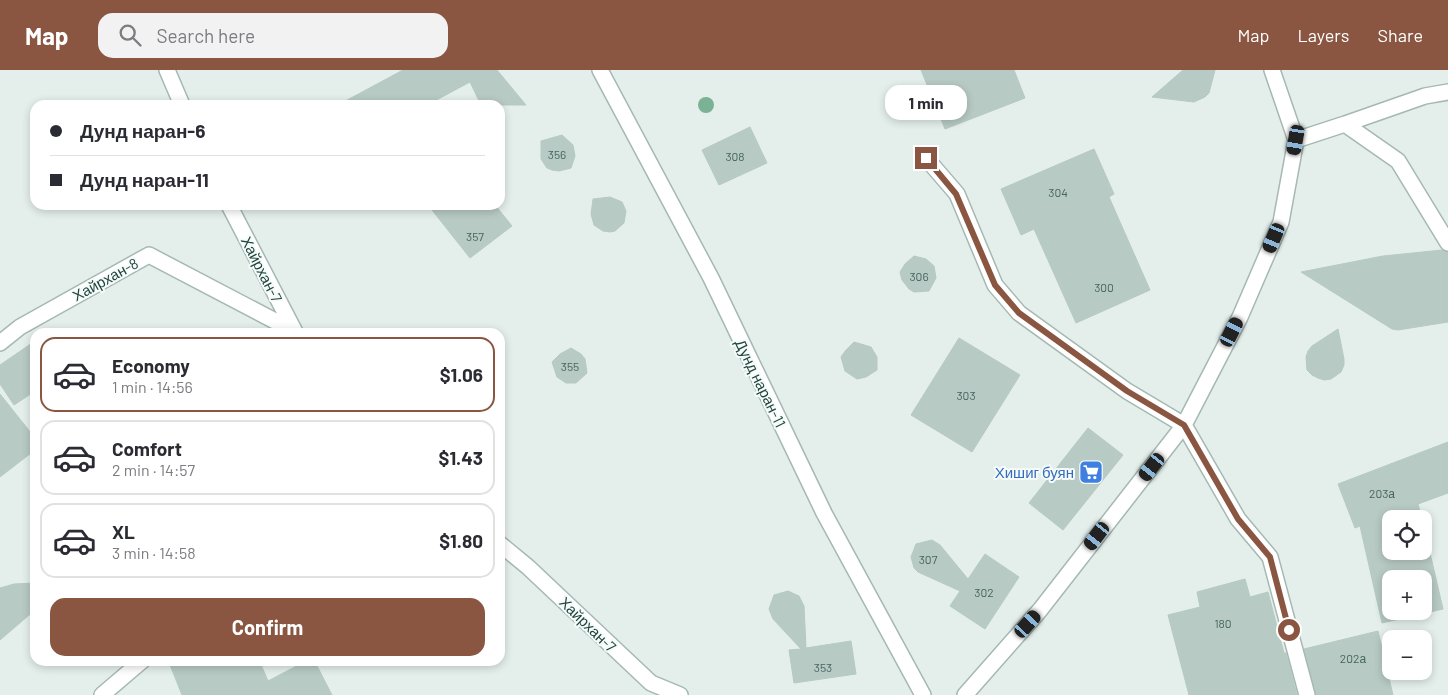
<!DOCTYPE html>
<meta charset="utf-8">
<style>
body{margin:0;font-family:Barlow,sans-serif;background:#f2f2f3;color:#2b2b33;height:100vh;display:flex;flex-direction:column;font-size:19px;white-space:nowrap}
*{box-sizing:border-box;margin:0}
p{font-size:16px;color:#7c7c81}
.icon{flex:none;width:28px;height:28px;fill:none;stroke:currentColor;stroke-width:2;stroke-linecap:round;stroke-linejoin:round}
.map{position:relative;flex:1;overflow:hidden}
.sheet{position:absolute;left:30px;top:258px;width:475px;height:338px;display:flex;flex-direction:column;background:#fff;border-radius:15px;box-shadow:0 2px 8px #0003}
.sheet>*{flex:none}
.banner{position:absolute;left:30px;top:30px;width:475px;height:110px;border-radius:15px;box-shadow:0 2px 8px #0003;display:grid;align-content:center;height:110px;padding:0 20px;background:#fff}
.tools{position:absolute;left:1382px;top:440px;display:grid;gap:10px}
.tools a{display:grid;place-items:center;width:50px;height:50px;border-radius:10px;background:#fff;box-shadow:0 2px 8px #0003;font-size:25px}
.end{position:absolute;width:22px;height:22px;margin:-11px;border:6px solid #8a5641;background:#fff;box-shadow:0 0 0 2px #fff}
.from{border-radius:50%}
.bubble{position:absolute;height:35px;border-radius:15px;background:#fff;box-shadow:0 2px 8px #0003;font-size:16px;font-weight:700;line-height:35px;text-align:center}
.car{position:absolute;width:15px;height:30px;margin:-15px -8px;border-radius:6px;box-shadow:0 0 4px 1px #0007;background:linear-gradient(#222 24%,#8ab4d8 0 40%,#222 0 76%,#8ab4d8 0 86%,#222 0)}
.banner b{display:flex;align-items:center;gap:18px;height:48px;font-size:19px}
.banner b+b{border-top:1px solid #e1e1e2}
.banner i{width:12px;height:12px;background:#2b2b33}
ul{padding:9px 0 0;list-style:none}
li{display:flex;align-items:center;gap:15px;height:75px;margin:0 10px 8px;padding:0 10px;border:2px solid #e1e1e2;border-radius:15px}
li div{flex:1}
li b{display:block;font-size:19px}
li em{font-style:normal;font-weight:700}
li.selected{border-color:#8a5641}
li>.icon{width:45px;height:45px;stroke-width:1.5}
.cta{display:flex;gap:10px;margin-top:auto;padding:10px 20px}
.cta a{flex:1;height:58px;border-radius:15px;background:#8a5641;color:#fff;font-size:20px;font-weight:700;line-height:58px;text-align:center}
header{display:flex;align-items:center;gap:30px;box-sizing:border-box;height:70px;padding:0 25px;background:#8a5641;color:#fff}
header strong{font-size:24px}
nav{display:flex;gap:28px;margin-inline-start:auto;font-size:18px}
.search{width:350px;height:45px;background:#f2f2f3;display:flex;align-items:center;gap:12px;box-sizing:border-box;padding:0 18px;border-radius:15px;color:#7c7c81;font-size:19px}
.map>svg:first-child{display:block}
</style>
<header>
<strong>Map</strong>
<div class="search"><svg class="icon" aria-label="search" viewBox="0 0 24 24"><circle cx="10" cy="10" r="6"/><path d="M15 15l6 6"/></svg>Search here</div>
<nav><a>Map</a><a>Layers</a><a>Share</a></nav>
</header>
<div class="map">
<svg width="1448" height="625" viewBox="0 0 1448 625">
<rect width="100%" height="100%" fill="#e4efeb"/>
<path fill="#b8cac4" stroke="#b5cac3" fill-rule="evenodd" d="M403,0H497L526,35H481L470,12L427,35H338Z
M921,0H1014L1025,28L945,59Z
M1183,0H1215L1209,23L1205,27L1194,32L1152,27Z
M750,57L767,93L719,115L702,80Z
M562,65L573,75L575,86L571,98L559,101L552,100L547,98L541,89V71Z
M1094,79L1114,124L1109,127L1150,220L1076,253L1034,159L1021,165L1001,119Z
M610,127L622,132L626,141L624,153L615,161L610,162L603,161L594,155L591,144L593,129Z
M428,135H495L512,156L470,188Z
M1442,180L1448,182V252L1398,260L1392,259L1301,202L1383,186Z
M914,186L926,189L934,196L936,208L929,221L914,222L909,219L902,210L900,202L905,194Z
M1338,259L1344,289V295L1341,302L1331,309L1324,310L1318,308L1312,305L1307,300L1306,287L1308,281L1312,276Z
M959,268L1020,305L972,382L911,345Z
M35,271V321L14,335L0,314V295Z
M854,272L871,277L877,287V300L866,307L857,309L845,301L841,287L846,280Z
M571,278L581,284L585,289L587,303L576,313H566L557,307L552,292L560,284Z
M0,324L35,368V380L0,407Z
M1088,358L1123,385L1063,460L1029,433Z
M1448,372V423L1418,434L1422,449H1391V481H1424V457L1443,539L1382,553L1360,456L1355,458L1338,414ZM1391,509H1424V541H1391Z
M932,470L940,475L968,509L985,484L1019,507L985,559L950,536L960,521L918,502L914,498L911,487L916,474Z
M1245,509L1250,527L1268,522L1284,583H1286L1297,625H1189L1168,545L1200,537L1197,522Z
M35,513V540L0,570V518L14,514Z
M788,521L799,526L804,536L806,578L851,571L856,604L794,613L789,580L801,579L773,549L769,539L774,525Z
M1378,561L1393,625H1316L1304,579Z
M168,590H259L268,611L308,590H314L332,625H182Z"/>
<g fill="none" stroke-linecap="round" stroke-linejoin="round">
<g stroke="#a5b8b3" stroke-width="18">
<path id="street" d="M167,0L182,35
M600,0L711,208L824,443L923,625
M1345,54L1425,26L1448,22
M1296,70L1345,54L1398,91L1448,173
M926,88L957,124L995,215L1019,243L1127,321L1184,355L1238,449L1270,487L1307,625
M229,135L295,262
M0,273L20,257L149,185L294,261
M500,474L528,497L651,613L680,625
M102,625L143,590
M965,625L1040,540L1184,355L1240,247L1281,152L1296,70L1272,0"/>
</g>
<use href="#street" stroke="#fff" stroke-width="15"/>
</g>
<circle fill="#7bb295" cx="706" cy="35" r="8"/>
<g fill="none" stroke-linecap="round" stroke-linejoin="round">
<path stroke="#8a5641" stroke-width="6" d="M926,88L956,124L995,215L1019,243L1127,321L1184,355L1238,449L1270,487L1289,560"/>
</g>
<defs>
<g id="supermarket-square" transform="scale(1.25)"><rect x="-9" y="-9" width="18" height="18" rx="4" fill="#3f7fe0" stroke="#f5fbf8"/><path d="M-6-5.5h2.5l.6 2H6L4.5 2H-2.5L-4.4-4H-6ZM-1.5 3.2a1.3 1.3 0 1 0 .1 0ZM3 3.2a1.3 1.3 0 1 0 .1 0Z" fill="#fff"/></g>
</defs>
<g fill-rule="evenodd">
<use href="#supermarket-square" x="1091" y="402"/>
</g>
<g text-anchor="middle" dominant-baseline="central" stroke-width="4" stroke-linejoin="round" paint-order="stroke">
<g font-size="12" fill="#46655f">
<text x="557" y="84">356</text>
<text x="735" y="86">308</text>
<text x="1058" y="122">304</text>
<text x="475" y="166">357</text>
<text x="919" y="206">306</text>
<text x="1104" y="217">300</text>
<text x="570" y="296">355</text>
<text x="966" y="325">303</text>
<text x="1382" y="423">203а</text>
<text x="928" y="489">307</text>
<text x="984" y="522">302</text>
<text x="1223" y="553">180</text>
<text x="1353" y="588">202а</text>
<text x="823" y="597">353</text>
</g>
<g font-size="15" fill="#20433d" stroke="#f5fbf8">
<text transform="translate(262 199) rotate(63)">Хайрхан-7</text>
<text transform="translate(105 209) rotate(-29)">Хайрхан-8</text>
<text transform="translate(761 313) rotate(64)">Дунд наран-11</text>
<text transform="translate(588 554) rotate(44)">Хайрхан-7</text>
</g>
<g font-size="15" fill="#366cbe" stroke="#f5fbf8" text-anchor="end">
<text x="1074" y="402">Хишиг буян</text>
</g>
</g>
</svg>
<div class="tools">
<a><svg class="icon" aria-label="locate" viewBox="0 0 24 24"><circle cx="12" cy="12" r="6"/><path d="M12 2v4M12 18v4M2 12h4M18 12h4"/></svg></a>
<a>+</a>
<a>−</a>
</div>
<i class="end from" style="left:1289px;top:560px"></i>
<i class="end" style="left:926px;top:88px"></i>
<div class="bubble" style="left:885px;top:15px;width:82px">1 min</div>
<i class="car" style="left:1296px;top:70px;rotate:190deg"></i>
<i class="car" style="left:1274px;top:168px;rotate:203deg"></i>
<i class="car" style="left:1232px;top:262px;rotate:27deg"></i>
<i class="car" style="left:1152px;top:397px;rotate:218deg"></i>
<i class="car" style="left:1097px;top:466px;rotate:217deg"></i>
<i class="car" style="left:1028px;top:554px;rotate:42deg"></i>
<div class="banner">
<b><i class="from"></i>Дунд наран-6</b>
<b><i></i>Дунд наран-11</b>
</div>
<section class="sheet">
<ul>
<li class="selected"><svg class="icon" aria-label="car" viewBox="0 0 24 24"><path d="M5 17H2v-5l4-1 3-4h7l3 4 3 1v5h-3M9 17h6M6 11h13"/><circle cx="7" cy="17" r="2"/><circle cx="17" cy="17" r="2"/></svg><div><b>Economy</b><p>1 min · 14:56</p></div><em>$1.06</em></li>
<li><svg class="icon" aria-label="car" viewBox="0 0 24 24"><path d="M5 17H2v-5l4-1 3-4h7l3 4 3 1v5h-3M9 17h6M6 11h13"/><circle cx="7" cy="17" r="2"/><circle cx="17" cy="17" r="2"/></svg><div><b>Comfort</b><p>2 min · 14:57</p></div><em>$1.43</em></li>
<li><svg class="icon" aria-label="car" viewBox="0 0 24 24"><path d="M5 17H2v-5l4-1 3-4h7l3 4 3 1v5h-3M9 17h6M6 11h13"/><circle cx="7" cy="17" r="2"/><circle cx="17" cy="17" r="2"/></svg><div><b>XL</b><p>3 min · 14:58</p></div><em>$1.80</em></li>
</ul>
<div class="cta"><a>Confirm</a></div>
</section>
</div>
